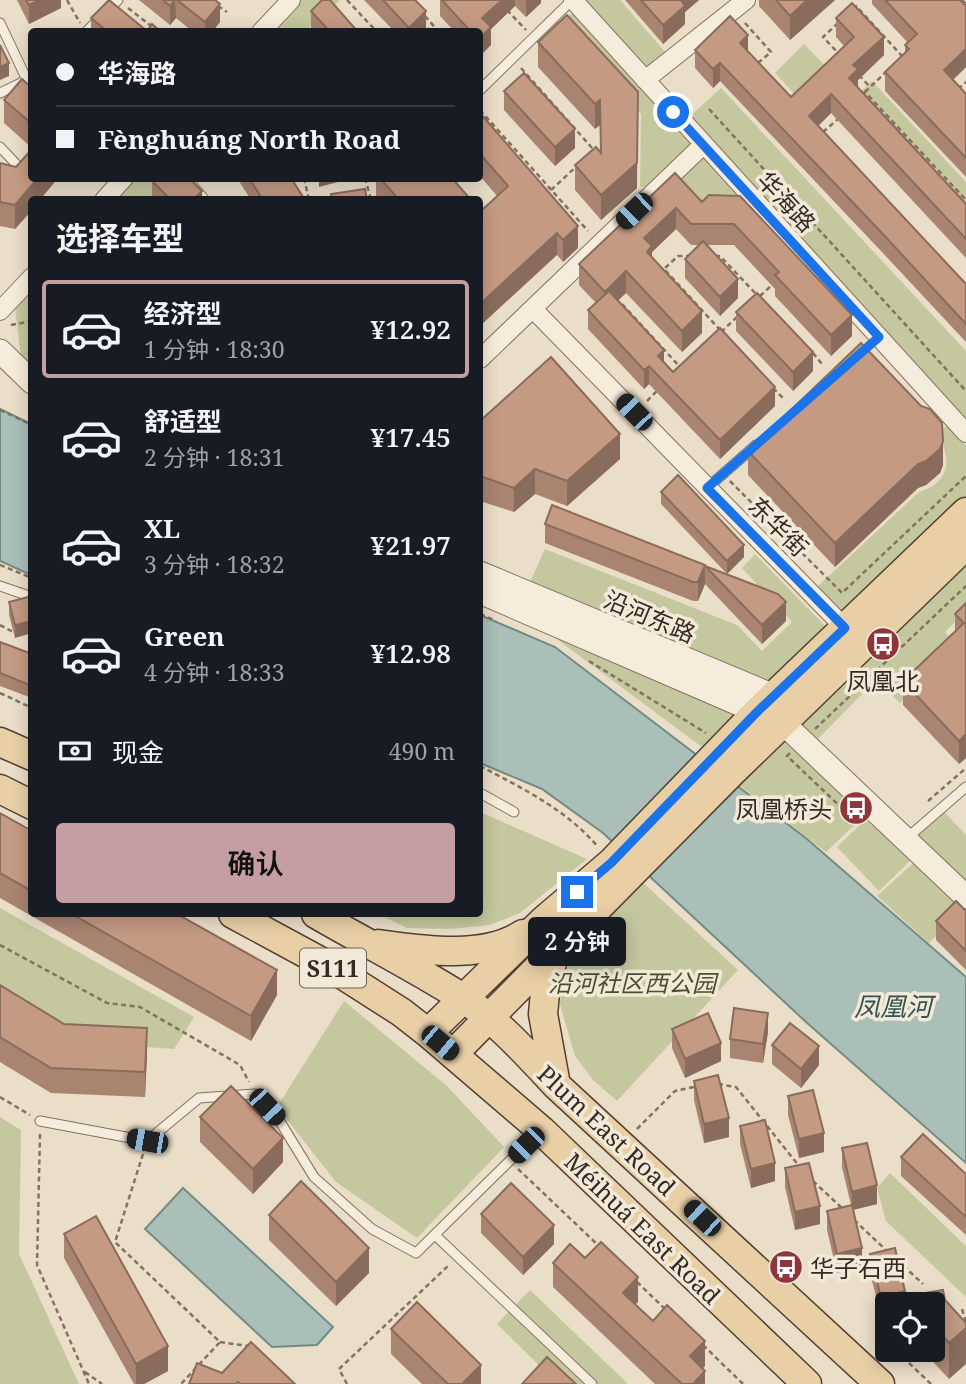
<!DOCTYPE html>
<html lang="zh">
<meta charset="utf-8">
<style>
body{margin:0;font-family:"Noto Serif","Noto Sans SC",serif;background:#20242c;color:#f1f3f6;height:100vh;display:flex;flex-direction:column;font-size:26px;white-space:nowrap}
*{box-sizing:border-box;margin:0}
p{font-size:23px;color:#9ea1a6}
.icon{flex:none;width:38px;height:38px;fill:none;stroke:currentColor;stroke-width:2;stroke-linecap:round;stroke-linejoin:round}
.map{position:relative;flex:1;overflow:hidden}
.details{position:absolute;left:28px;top:196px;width:455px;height:721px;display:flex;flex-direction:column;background:#171b24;border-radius:7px;box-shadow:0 4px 18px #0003}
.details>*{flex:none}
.hud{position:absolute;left:28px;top:28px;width:455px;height:154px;border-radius:7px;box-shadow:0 4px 18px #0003;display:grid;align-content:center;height:154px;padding:0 28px;background:#171b24}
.fabs{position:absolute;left:875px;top:1292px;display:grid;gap:14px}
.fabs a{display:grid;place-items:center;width:70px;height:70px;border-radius:7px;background:#171b24;box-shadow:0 4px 18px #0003;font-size:35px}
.end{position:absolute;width:32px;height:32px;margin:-16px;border:9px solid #1a73e8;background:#fff;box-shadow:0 0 0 4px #fff}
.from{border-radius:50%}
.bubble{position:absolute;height:49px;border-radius:7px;background:#171b24;box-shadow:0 4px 18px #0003;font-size:23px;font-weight:600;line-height:49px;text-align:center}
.car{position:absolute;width:21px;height:42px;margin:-21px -10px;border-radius:9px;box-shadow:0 0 5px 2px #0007;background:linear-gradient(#222 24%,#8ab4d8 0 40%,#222 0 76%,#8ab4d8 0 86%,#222 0)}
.hud b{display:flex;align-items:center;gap:24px;height:66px;font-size:26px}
.hud b+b{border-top:2px solid #363941}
.hud i{width:18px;height:18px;background:#f1f3f6}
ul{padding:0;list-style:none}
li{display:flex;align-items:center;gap:21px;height:98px;margin:0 14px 10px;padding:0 14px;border:4px solid transparent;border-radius:7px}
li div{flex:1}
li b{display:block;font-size:26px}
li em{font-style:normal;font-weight:600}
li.current{border-color:#c49ea2}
li>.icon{width:63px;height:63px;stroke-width:1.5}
h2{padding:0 28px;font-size:32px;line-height:84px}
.pay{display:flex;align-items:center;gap:18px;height:77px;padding:0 28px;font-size:26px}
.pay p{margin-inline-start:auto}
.cta{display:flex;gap:14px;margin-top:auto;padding:14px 28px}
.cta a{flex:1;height:80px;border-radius:7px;background:#c49ea2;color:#111;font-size:28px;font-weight:600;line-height:80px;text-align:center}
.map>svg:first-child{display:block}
</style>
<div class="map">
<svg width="966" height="1384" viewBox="0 0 966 1384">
<rect width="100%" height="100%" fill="#eadec9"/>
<path fill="#c5c79e" d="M295,0H340L305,31L265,32Z
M582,0H620L666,53L645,72Z
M576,9L697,145L653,187H640L641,114L560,25Z
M804,44L829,70L799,99L775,73Z
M872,81L966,182V219L853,99Z
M721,88L966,351V426L687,119Z
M704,155L755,211L699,212L674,185Z
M128,179H168L148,199L108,200Z
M31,280V367L21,357L14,299Z
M947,425L966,445V497L845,614L817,587L919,492C950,482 952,460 938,435Z
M545,549L737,625L762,651L792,622L742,568L755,554L827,628L761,694L529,584Z
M966,550V611L945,632L959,648L900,703L876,680L812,745L789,721Z
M550,634L749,706L702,747Z
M783,727L869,811L826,852L730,778Z
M480,812L587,859L520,913L490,925L450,929L407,928L378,914H480Z
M944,812L966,835V891L910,839Z
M868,817L910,861L879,891L837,847Z
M919,858L966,903V927L955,916L929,943L877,896Z
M639,879L738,970L617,1101L593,1080L575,1056L560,1004L562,975L571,947Z
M0,908L194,1017L174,1049L64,1041L0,1003Z
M344,1001L447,1086L504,1147L417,1238L336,1182L277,1107Z
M0,1117L21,1130L19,1254L79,1384H0Z
M890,1173L966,1246V1297L886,1221L877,1188Z
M530,1290L628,1384H558L497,1324Z"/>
<path fill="#a9bfb7" stroke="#718c84" stroke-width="2" d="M0,409L31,424V575L0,561Z
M480,615L555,647L807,839L966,977V1163L806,1022L603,833L542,789L480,763Z
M183,1188L333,1327L317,1345L272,1347L145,1229Z"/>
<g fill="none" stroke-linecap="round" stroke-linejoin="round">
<g stroke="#847160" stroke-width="11">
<path id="service" d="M0,23L27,80
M86,32L118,0
M480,90L572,0
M0,93L27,80
M0,147L19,167
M186,178L205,200
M707,488L756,445
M0,586L32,597
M480,793L514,812
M907,838L966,787
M40,1121L147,1141L199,1098L255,1094L279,1120L314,1177L372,1229L416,1253L539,1132
M435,1235L592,1384"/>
</g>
<g stroke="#847160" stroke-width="20">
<path id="minor" d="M573,0L966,433
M261,32L291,0
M645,80L746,0
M104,200L124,178
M533,309L845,628
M0,311L32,277
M480,359L703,145"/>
</g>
<g stroke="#847160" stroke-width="25">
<path id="tertiary" d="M0,351L32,382
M480,573L774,696L778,710
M480,592L783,723L966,897"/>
</g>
<g stroke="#534033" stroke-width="31">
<path id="primary" d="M0,742L32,756
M0,789L32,805
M233,914L329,966L401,1012L428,1033L541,1130L807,1384
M316,914C364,942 414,967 461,997C497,1020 527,1054 556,1085L880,1384
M378,944C422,950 484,960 523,934
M428,1033L543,921L611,863L758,711L966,512
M453,1054L732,772L966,545
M556,1085L543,1014L546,982L556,950"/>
</g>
<path stroke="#847160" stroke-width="2.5" stroke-dasharray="5 3.5" stroke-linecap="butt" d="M67,0L80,23
M347,0L377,32
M962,0L966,4
M218,6L227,12
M128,8L159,32
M853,9L856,6L903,57
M507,10L526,30
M425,16L439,32
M745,23L771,52L758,63
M838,23L823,37L840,55
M521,68L593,149
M859,75L870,87
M958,89L966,82
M865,92L885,73
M863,95L865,92L966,200
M709,109L966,391
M480,110L588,231
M823,132L838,119
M304,178L309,200
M365,178L371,200
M551,190L577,166
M323,200L334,197
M691,256H678L664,269L721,331
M715,256H720L757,295
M760,296L773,284
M622,304L680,367
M11,325L32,321
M721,332L737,317
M813,353L822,364
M773,388L783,398
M647,401L657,391
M0,410L32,425
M730,481L842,593L966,476
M0,565L32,578
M480,614L496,621
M0,625L15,633
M589,661L706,733
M0,693L32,708
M815,729L966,586
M790,753L787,756L845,811
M480,766C522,788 567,810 598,847
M928,801L966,768
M0,945L107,1003L140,1007L240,1065L249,1082
M718,1084L736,1087L799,1166
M0,1097L30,1115
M637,1129L675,1091L694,1087
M40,1134L37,1265L89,1384
M143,1154L115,1242L220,1342L181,1384
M518,1169L599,1246
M813,1181L844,1210
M854,1220L887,1251
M897,1260L923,1284
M637,1282L665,1309
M962,1309L966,1323
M220,1342L248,1346
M703,1345L743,1384
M909,1363L931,1384
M85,1372L102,1384
M347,1384L339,1369L449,1265"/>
<use href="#service" stroke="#f5ecdc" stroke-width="9"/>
<use href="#minor" stroke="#f5ecdc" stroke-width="18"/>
<use href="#tertiary" stroke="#f5ecdc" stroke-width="23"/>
<use href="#primary" stroke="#e8cfa6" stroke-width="28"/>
</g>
<path fill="#a98471" d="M17,0H61V8L29,24Z
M139,0H215L220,22L212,32H193L176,18L170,25Z
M364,0H415L426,30L425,32H395Z
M440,0H541V3L526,17L515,6L491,29V45L480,32H455L440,16Z
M625,0H699L685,12V24L663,44Z
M759,0H835L790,40L759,6Z
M872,0H960L966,6V67L953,80L966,94V177L885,91V72L905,53V45L908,43L872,4Z
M311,11L358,32H313L311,29Z
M567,15L637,188L601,220L575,190V165L601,152L600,125L595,129L538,67V42Z
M91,18L147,31L161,32H91Z
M836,18L884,55L858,80V87L966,204V258L831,113L818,126L966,284V342L881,251L720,81L713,88L695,68V50L748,51L791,97L844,46L836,37Z
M32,88V148L4,123V100Z
M504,91L575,148L555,166L504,110Z
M480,113L578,248L563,262L557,255L481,211L497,196L480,176Z
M0,163L32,200V210L15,229L0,226Z
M675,173L702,202L709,195L852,336L831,356L775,296V289L734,245H706L738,298L720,316L685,278V259L699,245H691L676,229L652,252V257L702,333L682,352L626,293L618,300L664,363L673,372L775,406L720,459L649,384L644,389L588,329V310L596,303L579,285V264Z
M237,178H291L305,200H251Z
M376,178H452L471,200H379L376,197Z
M152,181L202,200H152Z
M736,312L813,371L793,391L736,331Z
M480,421L620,459L567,506L535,494L514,512L480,501Z
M748,451L943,465L940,473L926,485L918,488L835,567L748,475Z
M661,492L744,557L727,574L661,504Z
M545,524L705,584L698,601H693L545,543Z
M705,566L786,621L762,644L705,584Z
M32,596L15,638L9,615V602Z
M966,603V758L959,764L903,705V681L955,632V614Z
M0,642L32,654V698L0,686Z
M0,813L32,831V914H177L277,995L251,1041L0,898Z
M966,911V970L936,940V921Z
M0,985L64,1024L147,1053L145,1097L51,1093L0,1062Z
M672,1029L721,1061L685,1078L672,1048Z
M768,1032L763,1063L730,1058V1039Z
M772,1045L819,1065L801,1088L772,1064Z
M694,1081L729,1137L704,1143L694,1100Z
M788,1096L824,1152L799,1158L788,1115Z
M200,1117L283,1162L253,1194L200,1142Z
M740,1126L775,1181L751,1188L740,1144Z
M842,1148L877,1204L853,1210L862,1267L837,1273L827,1230V1211L851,1205L842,1167Z
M901,1157L966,1174V1235L901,1176Z
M785,1168L820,1224L795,1230L785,1187Z
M481,1214L554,1244L523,1275L481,1233Z
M269,1215L369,1273L336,1306L269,1240Z
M64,1234L168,1371L144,1384H134L64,1258Z
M870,1254L905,1304H887V1314L881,1316L870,1273Z
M585,1258L638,1302L635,1304L653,1321L705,1366L702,1368L705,1384H655L553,1287V1263Z
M919,1294L945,1300L966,1323L949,1379L922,1350L933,1349V1304H919Z
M391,1329L481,1384H422L391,1354Z"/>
<path fill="#896c5c" d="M40,0H61V8L29,24V5Z
M175,0L176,18L170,25V6Z
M502,0H515V6L491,29V45L480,56V38L482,18Z
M526,0H541V3L526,17Z
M680,0H699L685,12V24L663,44V25Z
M807,0H835L790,40V16Z
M220,4V22L212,32H205V22Z
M426,11V30L425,32H409V28Z
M748,35V54L740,43Z
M884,37V55L858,80V88L849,78L853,65Z
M966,49V67L944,88V70Z
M9,63V76L0,80V67Z
M720,63V81L713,88V69Z
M638,92L637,188L601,220V195Z
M831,94V113L809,135V116Z
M600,100V125L595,129V104Z
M575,129V148L555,166V147Z
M38,178H58L40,200H32V210L15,229V205Z
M319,178H353L319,187Z
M202,191V200H193Z
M676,208V229L652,252V268L647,273L644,238Z
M578,226V248L563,262V240Z
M557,233V255L480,326V304Z
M626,271V293L605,313V292Z
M738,279V298L720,316V297Z
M702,311V333L682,352V331Z
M852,315V336L831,356V335Z
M664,350V369L658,356Z
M813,352V371L793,391V372Z
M649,366V384L644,389V370Z
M775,387V406L720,459V440Z
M620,434V459L567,506V481Z
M943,441V465L940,473L926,485L918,488L835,567V543L918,464Z
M535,469V494L514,512V488Z
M744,545V557L727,574V561Z
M705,565V584L698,601V582Z
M786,602V621L762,644V625Z
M32,621V633L15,638V625Z
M966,734V758L959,764V741Z
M277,970V995L251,1041V1016Z
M768,1013V1032L763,1063V1044Z
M147,1028V1053L145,1097V1072Z
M721,1043V1061L685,1078V1059Z
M819,1046V1065L801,1088V1069Z
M729,1118V1137L704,1143V1124Z
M824,1133V1152L799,1158V1139Z
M283,1138V1162L253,1194V1169Z
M775,1163V1181L751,1188V1169Z
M877,1185V1204L852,1210V1192Z
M820,1206V1224L795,1230V1212Z
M554,1225V1244L523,1275V1257Z
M369,1248V1273L336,1306V1282Z
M862,1248V1267L837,1273V1254Z
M638,1277V1302L623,1318V1293Z
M905,1291V1304H887V1314L881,1316V1297Z
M966,1328V1364L949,1379V1343Z
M705,1341V1366L690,1381V1356Z
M168,1346V1371L144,1384H136V1364Z
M481,1365V1384H462Z
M705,1371V1384H693Z"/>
<path fill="#c49a83" stroke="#896c5c" stroke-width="2" d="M26,0H40L29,5Z
M109,0L147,31L152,24L161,32H108L91,18Z
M163,0H175L170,6Z
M177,0H215L220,4L205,22Z
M322,0H330L358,32H330L311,11Z
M383,0H415L426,11L409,28Z
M442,0H502L482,18L491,27L480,38V32H471Z
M641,0H681L685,6L663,25Z
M776,0H807L790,16Z
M885,0H960L966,6V49L944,70L966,94V158L885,72L909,49L905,45L917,34Z
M852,3L884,37L853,65L858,69L849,78L966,204V239L831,94L809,116L966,284V324L881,232L720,63L713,69L695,50L730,16L748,35L740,43L791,97L854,37L836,18Z
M567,15L638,92L637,163L601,195L575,165L596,147L601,153L600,100L595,104L538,42Z
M413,26L418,32H407Z
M0,45L9,63L0,67Z
M524,73L575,129L555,147L504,91Z
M22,79L32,88V124L4,100Z
M480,113L578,226L563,240L557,233L480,304V209L481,211L508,186L480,154Z
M32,149V178H38L15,205L0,202V163L16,167Z
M675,173L702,202L709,195L740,196L852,315L831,335L775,275L779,272L734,224H691L676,208L644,238L652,246L647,252L702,311L682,331L626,271L605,292L579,264Z
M154,178H189L202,191L193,200H171L152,181Z
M249,178H291L305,200H263Z
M380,178H452L471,200H399Z
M365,189L367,200H332L331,194Z
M703,241L738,279L720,297L685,259Z
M609,291L664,350L658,356L673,372L720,328L775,387L720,440L649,366L644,370L588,310Z
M757,293L813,352L793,372L736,312Z
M861,343L921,406L930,409L942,423L943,441L940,449L926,461L918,464L835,543L748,451Z
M551,357L620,434L567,481L535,469L514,488L480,476V421Z
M678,475L744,545L727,561L661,492Z
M552,505L705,565L698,582H693L545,524Z
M705,566L778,594L786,602L762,625Z
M32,596V621L15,625L9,602Z
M966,603V734L959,741L903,681L964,623L955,614Z
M0,642L32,654V686L0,673Z
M0,813L32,831V891L0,873Z
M956,901L966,911V951L936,921Z
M72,914H177L277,970L251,1016Z
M0,985L64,1024L147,1028L145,1072L51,1068L0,1037Z
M734,1008L768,1013L763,1044L730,1039Z
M708,1013L721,1043L685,1059L672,1029Z
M790,1023L819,1046L801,1069L772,1045Z
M718,1075L729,1118L704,1124L694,1081Z
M231,1086L283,1138L253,1169L200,1117Z
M813,1090L824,1133L799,1139L788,1096Z
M765,1120L775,1163L751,1169L740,1126Z
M923,1134L966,1174V1217L901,1157Z
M867,1143L877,1185L852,1192L842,1148Z
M809,1163L820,1206L795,1212L785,1168Z
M301,1181L369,1248L336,1282L269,1215Z
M511,1183L554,1225L523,1257L481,1214Z
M852,1205L862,1248L837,1254L827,1211Z
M96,1216L168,1346L136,1364L64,1234Z
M601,1242L638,1277L623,1293L653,1321L667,1305L705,1341L690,1356L705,1371L693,1384H682L553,1263L570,1244L585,1258Z
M895,1248L905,1291L881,1297L870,1254Z
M943,1290L945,1300L966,1323V1328L949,1343L933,1325V1304H921L919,1294Z
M417,1302L481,1365L462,1384H448L391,1329Z
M251,1342L295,1384H241L238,1382L236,1384H189L197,1363L222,1373Z
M547,1357L576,1384H522Z"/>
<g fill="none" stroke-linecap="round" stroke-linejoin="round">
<path stroke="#1a73e8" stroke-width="9" d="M577,892L611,863L758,711L845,628L707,488L879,337L673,112"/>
</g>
<defs>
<g id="bus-disc" transform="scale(1.75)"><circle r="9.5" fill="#8d363c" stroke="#f2e9d8"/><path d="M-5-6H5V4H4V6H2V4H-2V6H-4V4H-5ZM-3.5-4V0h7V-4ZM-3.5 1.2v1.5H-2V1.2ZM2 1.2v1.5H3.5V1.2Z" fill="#fff"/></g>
</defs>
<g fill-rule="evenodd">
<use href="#bus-disc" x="883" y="644"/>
<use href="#bus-disc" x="856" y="808"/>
<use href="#bus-disc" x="786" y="1267"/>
</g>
<g text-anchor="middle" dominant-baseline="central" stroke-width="7" stroke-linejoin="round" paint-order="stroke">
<rect fill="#f2e9d8" stroke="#6e6359" stroke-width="2" x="300" y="948.5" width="66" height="39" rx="5"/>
<g font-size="23" font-weight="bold" fill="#362a22">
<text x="333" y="968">S111</text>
</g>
<g font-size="24" fill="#362a22" stroke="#f2e9d8">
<text transform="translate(787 201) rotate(47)">华海路</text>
<text transform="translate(779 526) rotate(45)">东华街</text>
<text transform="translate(650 616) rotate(23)">沿河东路</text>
<text transform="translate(607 1130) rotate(43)">Plum East Road</text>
<text transform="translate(643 1228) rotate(44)">Méihuá East Road</text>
</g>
<g font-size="24" fill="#362a22" stroke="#f2e9d8">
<text x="883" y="680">凤凰北</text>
<text x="832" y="808" text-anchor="end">凤凰桥头</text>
<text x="810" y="1267" text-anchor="start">华子石西</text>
</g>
<g font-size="24" font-style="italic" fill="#49512a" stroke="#f2e9d8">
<text x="632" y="982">沿河社区西公园</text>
</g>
<g font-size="26" font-style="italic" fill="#335450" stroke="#f2e9d8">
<text x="893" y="1006">凤凰河</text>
</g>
</g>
</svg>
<div class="fabs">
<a><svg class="icon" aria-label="locate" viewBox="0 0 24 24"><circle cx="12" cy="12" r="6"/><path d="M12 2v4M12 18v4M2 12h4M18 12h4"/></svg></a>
</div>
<i class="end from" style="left:673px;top:112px"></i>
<i class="end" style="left:577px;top:892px"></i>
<div class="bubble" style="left:528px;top:917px;width:98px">2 分钟</div>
<i class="car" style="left:634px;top:211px;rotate:226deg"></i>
<i class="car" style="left:634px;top:412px;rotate:316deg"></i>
<i class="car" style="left:440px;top:1043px;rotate:130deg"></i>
<i class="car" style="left:267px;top:1107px;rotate:137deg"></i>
<i class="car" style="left:147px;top:1141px;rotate:280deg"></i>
<i class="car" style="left:526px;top:1145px;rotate:225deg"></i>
<i class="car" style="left:702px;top:1218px;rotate:313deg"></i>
<div class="hud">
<b><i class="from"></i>华海路</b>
<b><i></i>Fènghuáng North Road</b>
</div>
<section class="details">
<h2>选择车型</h2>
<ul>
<li class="current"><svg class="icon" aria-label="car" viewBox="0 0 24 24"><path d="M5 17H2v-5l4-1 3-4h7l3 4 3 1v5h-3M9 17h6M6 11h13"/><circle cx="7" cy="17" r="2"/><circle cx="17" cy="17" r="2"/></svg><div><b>经济型</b><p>1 分钟 · 18:30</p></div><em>¥12.92</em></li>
<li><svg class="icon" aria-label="car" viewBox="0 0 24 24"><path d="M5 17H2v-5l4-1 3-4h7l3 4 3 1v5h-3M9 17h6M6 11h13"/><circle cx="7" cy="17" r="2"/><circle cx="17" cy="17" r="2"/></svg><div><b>舒适型</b><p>2 分钟 · 18:31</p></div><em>¥17.45</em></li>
<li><svg class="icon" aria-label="car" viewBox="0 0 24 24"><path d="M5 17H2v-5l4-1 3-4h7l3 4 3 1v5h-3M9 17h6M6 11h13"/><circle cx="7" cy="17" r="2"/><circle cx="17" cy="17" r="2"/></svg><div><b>XL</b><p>3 分钟 · 18:32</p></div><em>¥21.97</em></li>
<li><svg class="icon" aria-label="car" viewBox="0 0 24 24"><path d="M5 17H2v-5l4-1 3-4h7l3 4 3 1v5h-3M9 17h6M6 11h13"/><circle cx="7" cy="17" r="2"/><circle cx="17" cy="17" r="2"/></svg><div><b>Green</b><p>4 分钟 · 18:33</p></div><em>¥12.98</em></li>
</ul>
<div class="pay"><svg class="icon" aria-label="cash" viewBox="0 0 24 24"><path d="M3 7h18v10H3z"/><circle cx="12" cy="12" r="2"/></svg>现金<p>490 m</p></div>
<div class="cta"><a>确认</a></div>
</section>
</div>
